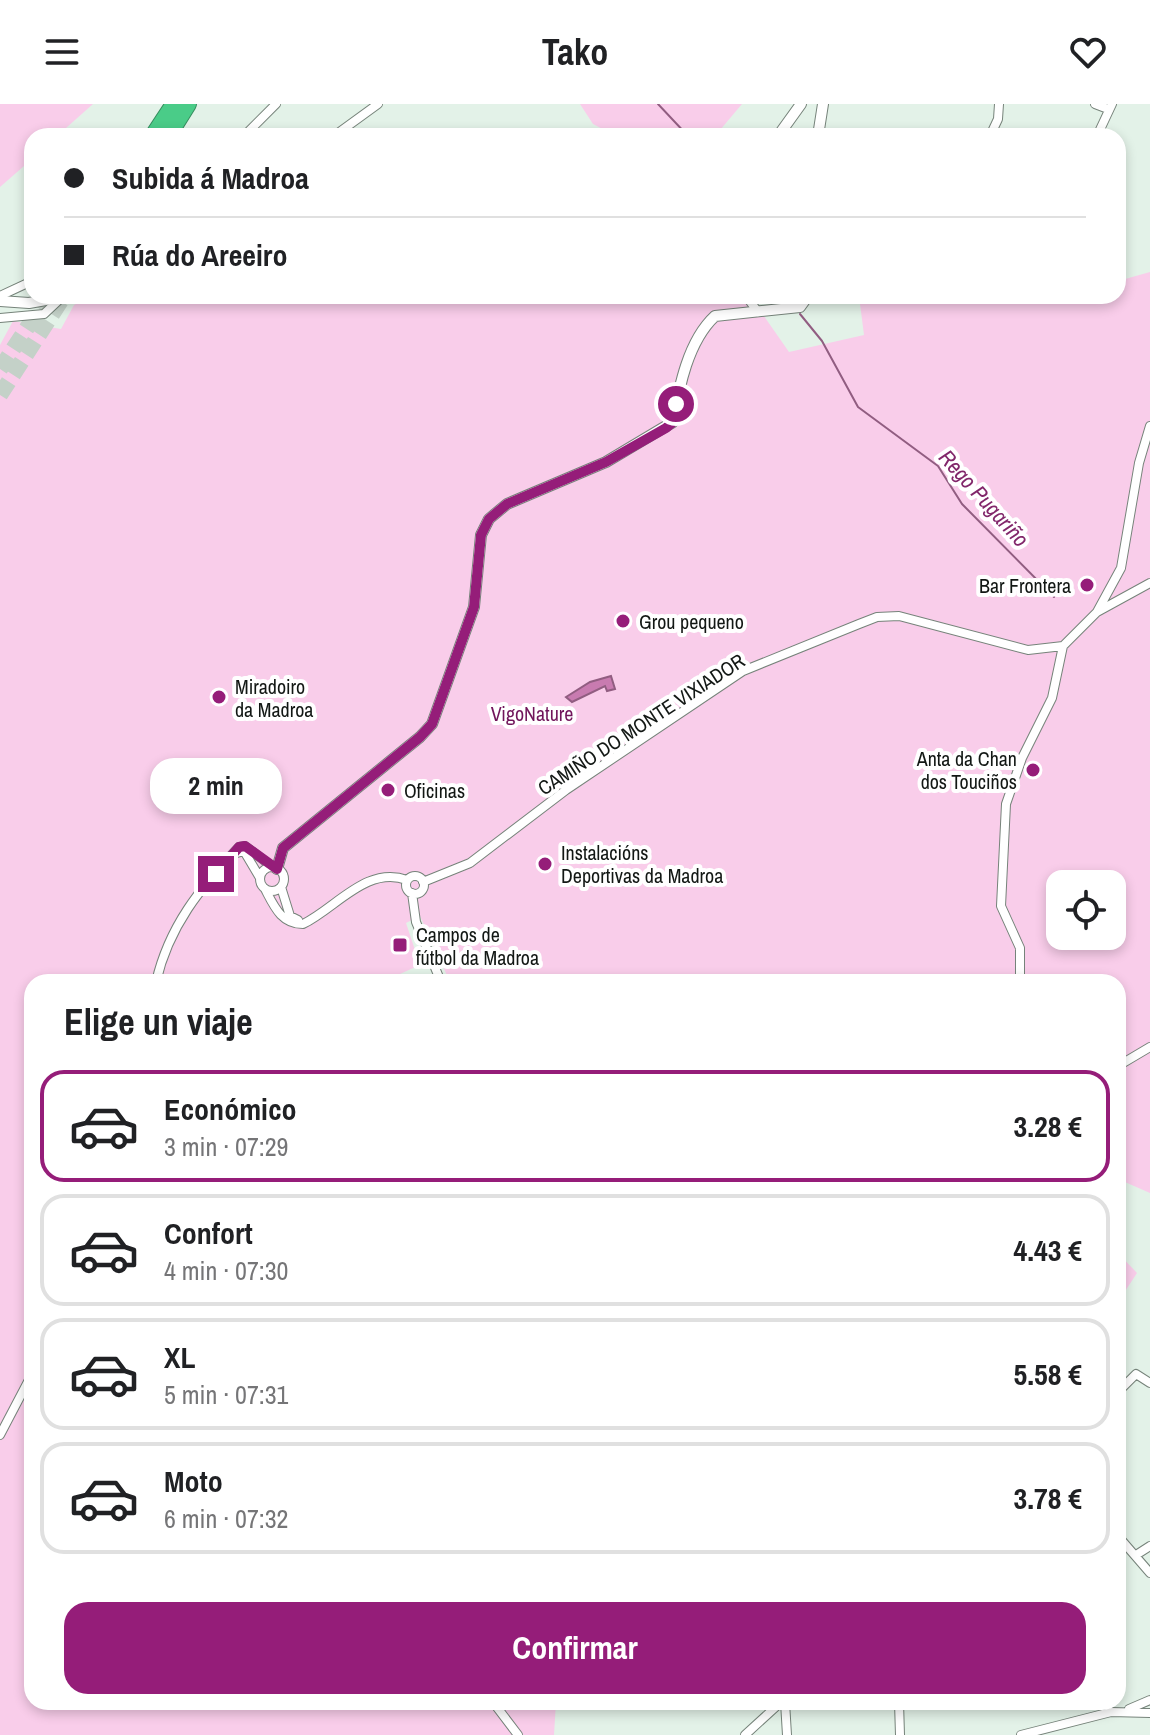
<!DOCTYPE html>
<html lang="es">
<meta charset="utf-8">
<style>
body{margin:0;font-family:"Archivo Narrow",sans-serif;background:#f2f2f2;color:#202124;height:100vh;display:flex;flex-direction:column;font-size:30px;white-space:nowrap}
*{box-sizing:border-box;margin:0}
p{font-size:26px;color:#757577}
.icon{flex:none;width:44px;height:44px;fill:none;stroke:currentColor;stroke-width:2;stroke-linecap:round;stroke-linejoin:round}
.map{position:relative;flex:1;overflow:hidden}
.sheet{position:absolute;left:24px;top:870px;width:1102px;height:736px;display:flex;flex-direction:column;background:#fff;border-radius:24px;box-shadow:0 4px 12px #0003}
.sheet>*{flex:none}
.banner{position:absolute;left:24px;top:24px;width:1102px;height:176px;border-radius:24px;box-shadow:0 4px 12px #0003;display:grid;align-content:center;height:176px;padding:0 40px;background:#fff}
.buttons{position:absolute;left:1046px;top:766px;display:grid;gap:16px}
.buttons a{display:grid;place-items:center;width:80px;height:80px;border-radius:16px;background:#fff;box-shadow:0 4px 12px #0003;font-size:40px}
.end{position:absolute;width:36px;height:36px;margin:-18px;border:10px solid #951d79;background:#fff;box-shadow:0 0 0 4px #fff}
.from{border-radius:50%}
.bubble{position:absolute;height:56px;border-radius:24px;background:#fff;box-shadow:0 4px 12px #0003;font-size:26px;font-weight:800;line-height:56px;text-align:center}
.banner b{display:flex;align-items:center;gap:28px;height:76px;font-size:30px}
.banner b+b{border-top:2px solid #e0e0e0}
.banner i{width:20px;height:20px;background:#202124}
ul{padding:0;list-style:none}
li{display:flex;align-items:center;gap:24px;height:112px;margin:0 16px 12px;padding:0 24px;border:4px solid #e0e0e0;border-radius:24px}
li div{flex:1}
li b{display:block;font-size:30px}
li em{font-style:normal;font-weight:800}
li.current{border-color:#951d79}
li>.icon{width:72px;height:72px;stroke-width:1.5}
h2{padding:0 40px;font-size:36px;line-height:96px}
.button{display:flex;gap:16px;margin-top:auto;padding:16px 40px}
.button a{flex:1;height:92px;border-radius:24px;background:#951d79;color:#fff;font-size:32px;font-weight:800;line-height:92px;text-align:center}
header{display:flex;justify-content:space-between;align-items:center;height:104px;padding:0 40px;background:#fff;font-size:36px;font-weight:800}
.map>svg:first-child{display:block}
</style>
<header><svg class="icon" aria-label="menu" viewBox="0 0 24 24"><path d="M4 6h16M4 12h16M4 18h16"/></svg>Tako<svg class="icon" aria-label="heart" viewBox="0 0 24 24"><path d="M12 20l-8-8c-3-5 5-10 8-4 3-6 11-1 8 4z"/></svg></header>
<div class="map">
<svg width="1150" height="1631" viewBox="0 0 1150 1631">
<rect width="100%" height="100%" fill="#e3f2e8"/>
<path fill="#f9cdea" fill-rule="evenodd" d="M0,0H93L57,32H32V55L0,83Z
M580,0H742L715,32H616L593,20Z
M1150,168V1089L1118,1075V878H450L420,812L406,819L420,861L382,878H32V1598H556L554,1631H0V241L13,217L61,225L74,201L91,192H750L789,248L864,231L859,192H1118V177ZM1060,780H1112V832H1060Z
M1118,1149L1137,1169L1118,1198Z"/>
<path fill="#c87bb0" stroke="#915d81" stroke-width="2" d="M611,572L615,585L607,587L605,582L572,598L566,593L590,578Z"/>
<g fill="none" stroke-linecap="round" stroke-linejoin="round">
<path stroke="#915d81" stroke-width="2" d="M658,0L688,32
M785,192L790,198
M800,210L822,237L858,303L938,362L962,400L1054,493"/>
<path stroke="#c4d1c8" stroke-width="16" stroke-dasharray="16 8" stroke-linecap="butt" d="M0,265L48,192
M0,291L64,192"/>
<g stroke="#76837a" stroke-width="10">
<path id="minor" d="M1095,0L1108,5
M244,32L276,0
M334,32L378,0
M990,32L998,15L999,0
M1097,32L1112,0
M0,192L32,177
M746,192L758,208
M0,214L44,210L61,194
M1097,508L1121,464L1139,359L1150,322
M237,749L244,747L260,774
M260 775a12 12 0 1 1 24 0a12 12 0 1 1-24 0Z
M406 781a9 9 0 1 1 18 0a9 9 0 1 1-18 0Z
M423,778L470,759L566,686L743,567L859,520L877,513L899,512L1028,546L1063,542L1097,508L1150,479
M281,783L290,812L298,816
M265,785C274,802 281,820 303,820C336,804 367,761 407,776
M412,789L416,818L441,878
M156,878C169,822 200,784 239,743L245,742L274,764
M1020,878V844L1001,802L1006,700L1022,654L1052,594L1063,542
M1118,962L1150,943
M1118,1288L1136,1270L1150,1279
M0,1331L32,1270
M1118,1432L1150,1469
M1136,1451L1150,1442
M493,1598L518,1631
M785,1598L787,1631
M899,1598L900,1631
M1129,1605L1150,1596
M745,1631L781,1598
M1021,1631L1111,1608L1150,1609"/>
</g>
<g stroke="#76837a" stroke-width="12">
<path id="tertiary" d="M778,32L801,0
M818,32L823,0
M0,197L29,199L68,192
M277,765L283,744L420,633L432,620L474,503L481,431L489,415L507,400L606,358L673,318C679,283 688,237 715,212L800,203L808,192"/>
</g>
<g stroke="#368d5f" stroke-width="18">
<path id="motorway" d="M153,32L174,0
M168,32L188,0"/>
</g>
<use href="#minor" stroke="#fff" stroke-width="8"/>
<use href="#tertiary" stroke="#fff" stroke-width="10"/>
<use href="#motorway" stroke="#4acc88" stroke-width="16"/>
</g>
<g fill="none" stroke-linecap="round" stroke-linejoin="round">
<path stroke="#951d79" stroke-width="10" d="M216,770L239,743L245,742L277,765L283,744L420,633L432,620L474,503L481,431L489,415L507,400L606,358L666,324L673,318L676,300"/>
</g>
<g fill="#951d79" stroke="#fff" stroke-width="3">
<circle cx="1087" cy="481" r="8"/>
<circle cx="623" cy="517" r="8"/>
<circle cx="219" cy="593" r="8"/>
<circle cx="1033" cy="666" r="8"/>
<circle cx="388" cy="686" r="8"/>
<circle cx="545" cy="760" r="8"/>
<rect x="392" y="833" width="16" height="16" rx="4"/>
</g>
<g text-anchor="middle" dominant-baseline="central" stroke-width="8" stroke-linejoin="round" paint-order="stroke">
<g font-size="20" fill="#121714" stroke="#fff" text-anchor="start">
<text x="1071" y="481" text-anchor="end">Bar Frontera</text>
<text x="639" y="517">Grou pequeno</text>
<text x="235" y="582">Miradoiro<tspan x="235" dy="23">da Madroa</tspan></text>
<text x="1017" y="654" text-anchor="end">Anta da Chan<tspan x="1017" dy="23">dos Touciños</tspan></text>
<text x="404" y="686">Oficinas</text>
<text x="561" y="748">Instalacións<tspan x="561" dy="23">Deportivas da Madroa</tspan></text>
<text x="416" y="830">Campos de<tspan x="416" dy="23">fútbol da Madroa</tspan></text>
</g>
<g font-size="20" fill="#71155b" stroke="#fff">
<text x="532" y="609">VigoNature</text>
</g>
<g font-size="20" fill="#121714" stroke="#fff">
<text transform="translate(641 620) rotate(-33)">CAMIÑO DO MONTE VIXIADOR</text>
</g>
<g font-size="22" font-style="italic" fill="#82276b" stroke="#fff">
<text transform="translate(984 394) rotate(48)">Rego Pugariño</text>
</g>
</g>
</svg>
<div class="buttons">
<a><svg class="icon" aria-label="locate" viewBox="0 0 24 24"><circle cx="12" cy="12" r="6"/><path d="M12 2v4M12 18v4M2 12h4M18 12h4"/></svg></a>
</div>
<i class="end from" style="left:676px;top:300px"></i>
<i class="end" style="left:216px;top:770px"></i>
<div class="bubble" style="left:150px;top:654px;width:132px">2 min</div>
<div class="banner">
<b><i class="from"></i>Subida á Madroa</b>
<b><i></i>Rúa do Areeiro</b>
</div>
<section class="sheet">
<h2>Elige un viaje</h2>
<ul>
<li class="current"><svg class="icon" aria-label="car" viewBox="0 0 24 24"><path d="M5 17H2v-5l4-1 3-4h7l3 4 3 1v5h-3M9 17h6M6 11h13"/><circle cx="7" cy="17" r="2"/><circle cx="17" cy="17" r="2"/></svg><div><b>Económico</b><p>3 min · 07:29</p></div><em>3.28 €</em></li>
<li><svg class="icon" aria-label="car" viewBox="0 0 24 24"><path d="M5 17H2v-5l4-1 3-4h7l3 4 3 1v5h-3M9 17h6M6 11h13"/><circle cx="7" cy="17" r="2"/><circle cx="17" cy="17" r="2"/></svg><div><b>Confort</b><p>4 min · 07:30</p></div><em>4.43 €</em></li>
<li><svg class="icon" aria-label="car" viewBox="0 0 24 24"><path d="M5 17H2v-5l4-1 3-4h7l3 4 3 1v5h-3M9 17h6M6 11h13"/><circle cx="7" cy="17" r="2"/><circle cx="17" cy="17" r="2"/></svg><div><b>XL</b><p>5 min · 07:31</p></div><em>5.58 €</em></li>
<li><svg class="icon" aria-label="car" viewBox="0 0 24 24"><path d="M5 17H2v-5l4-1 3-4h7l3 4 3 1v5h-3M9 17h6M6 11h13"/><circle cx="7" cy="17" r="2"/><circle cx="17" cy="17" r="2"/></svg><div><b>Moto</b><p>6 min · 07:32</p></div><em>3.78 €</em></li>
</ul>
<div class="button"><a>Confirmar</a></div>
</section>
</div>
